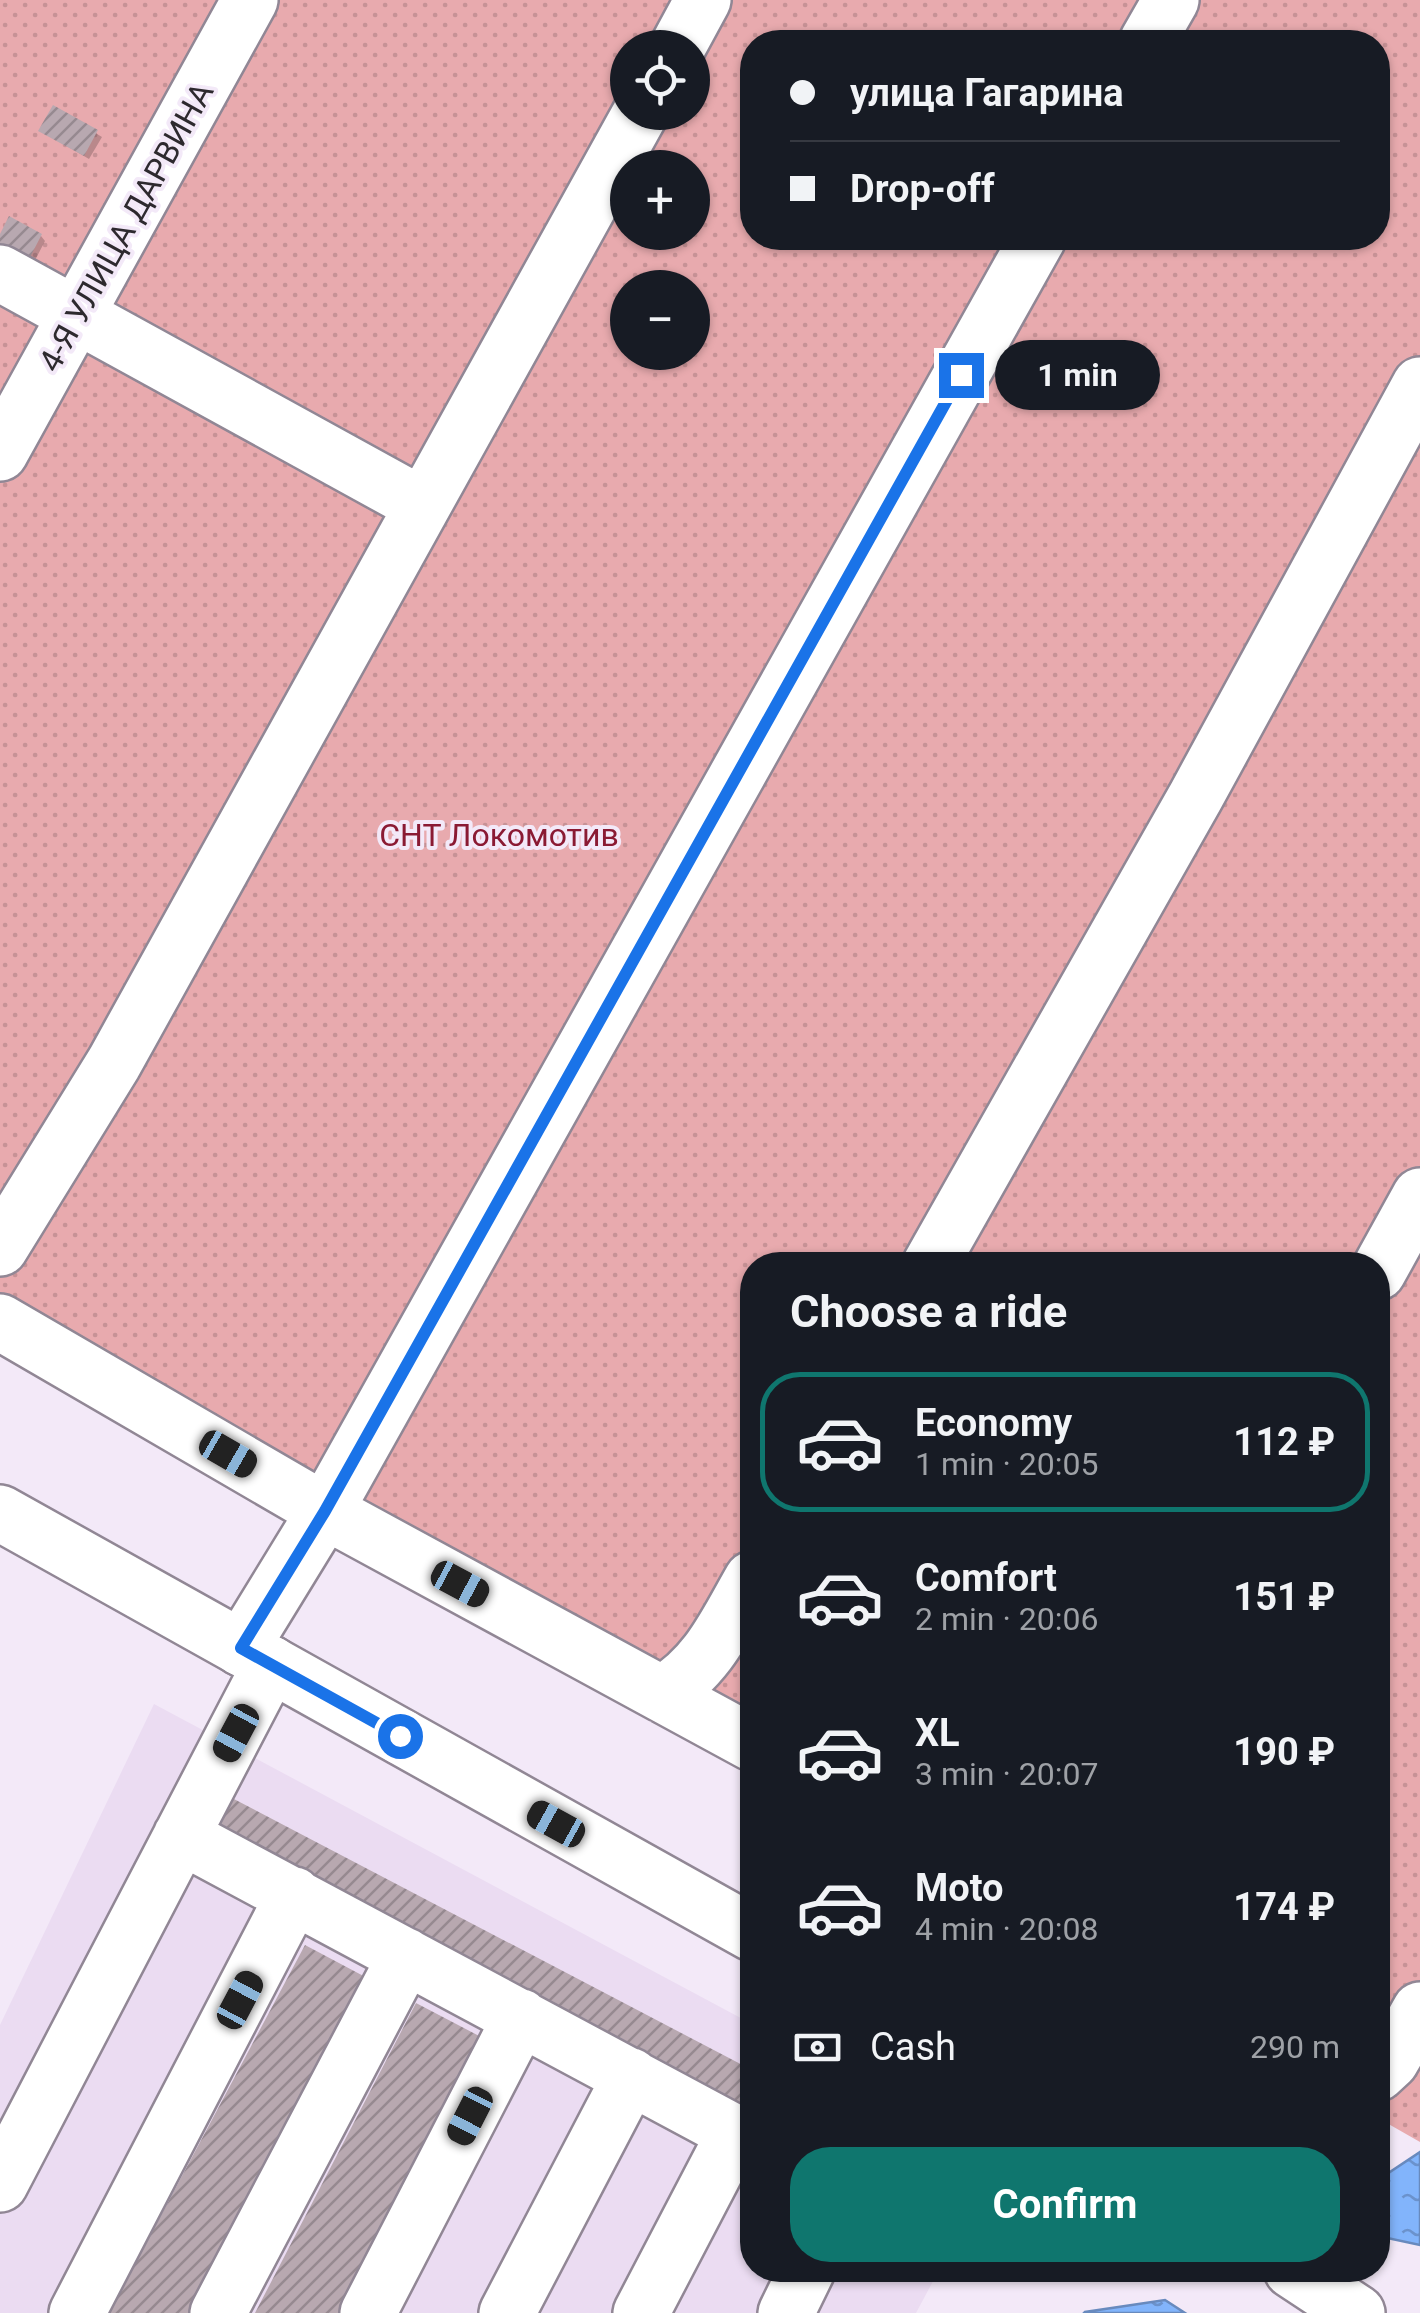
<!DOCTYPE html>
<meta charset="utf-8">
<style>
body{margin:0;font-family:Roboto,sans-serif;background:#20242c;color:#f1f3f6;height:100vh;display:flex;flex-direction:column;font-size:38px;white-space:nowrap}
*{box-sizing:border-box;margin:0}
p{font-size:32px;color:#9ea1a6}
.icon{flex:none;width:55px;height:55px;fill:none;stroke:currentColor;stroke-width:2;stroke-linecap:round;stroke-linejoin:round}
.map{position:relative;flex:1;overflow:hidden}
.details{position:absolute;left:740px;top:1252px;width:650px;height:1030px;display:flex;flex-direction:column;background:#171b24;border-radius:40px;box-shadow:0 2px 8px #0004}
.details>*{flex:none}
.banner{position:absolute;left:740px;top:30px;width:650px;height:220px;border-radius:40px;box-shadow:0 2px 8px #0004;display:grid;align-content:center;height:220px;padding:0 50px;background:#171b24}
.tools{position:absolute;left:610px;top:30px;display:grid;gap:20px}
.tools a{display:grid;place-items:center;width:100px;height:100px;border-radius:50%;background:#171b24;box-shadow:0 2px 8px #0004;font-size:50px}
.end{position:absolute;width:45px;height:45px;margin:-22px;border:12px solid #1a73e8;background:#fff;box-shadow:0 0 0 5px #fff}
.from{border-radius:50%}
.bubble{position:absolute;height:70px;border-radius:35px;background:#171b24;box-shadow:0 2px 8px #0004;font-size:32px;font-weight:700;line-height:70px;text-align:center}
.car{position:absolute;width:30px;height:60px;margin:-30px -15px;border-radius:12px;box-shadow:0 0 8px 2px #0007;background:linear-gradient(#222 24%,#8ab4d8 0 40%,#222 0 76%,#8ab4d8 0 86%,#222 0)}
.banner b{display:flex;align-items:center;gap:35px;height:95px;font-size:38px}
.banner b+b{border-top:2px solid #363941}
.banner i{width:25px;height:25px;background:#f1f3f6}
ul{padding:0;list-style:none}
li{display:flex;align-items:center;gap:30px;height:140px;margin:0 20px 15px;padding:0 30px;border:5px solid transparent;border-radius:40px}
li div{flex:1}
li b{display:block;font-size:38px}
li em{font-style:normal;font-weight:700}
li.selected{border-color:#0f766e}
li>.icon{width:90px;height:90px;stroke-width:1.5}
h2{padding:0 50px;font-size:45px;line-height:120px}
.pay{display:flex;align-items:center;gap:25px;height:110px;padding:0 50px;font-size:38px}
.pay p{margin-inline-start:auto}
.cta{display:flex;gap:20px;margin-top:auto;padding:20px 50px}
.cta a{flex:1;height:115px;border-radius:40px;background:#0f766e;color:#fff;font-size:40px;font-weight:700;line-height:115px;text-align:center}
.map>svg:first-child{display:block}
</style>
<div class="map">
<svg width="1420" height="2313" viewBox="0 0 1420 2313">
<defs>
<pattern id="park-dots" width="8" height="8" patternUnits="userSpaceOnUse" patternTransform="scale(2.5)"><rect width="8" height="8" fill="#e8aaae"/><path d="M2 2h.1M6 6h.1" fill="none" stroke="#c79296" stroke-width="1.8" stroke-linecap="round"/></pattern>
<pattern id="water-ripples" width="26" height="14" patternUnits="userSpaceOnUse" patternTransform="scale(2.5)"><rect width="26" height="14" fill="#82b4fb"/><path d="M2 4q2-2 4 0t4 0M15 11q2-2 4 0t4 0" fill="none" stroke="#6b92cc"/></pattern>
<pattern id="building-hatch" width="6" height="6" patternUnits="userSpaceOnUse" patternTransform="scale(2.5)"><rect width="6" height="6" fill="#b8a8b0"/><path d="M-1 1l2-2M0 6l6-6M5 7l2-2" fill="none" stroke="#968990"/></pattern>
</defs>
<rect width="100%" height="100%" fill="#f3e9f8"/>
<path fill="#ebdcf2" d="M154,1704L752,2024V2270H939L916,2313H0V2025Z"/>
<path fill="url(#park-dots)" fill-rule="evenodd" d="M0,0H1420V2142L1378,2118V1265H752V1765L0,1340ZM752,42H1378V238H752ZM628,48H692V112H628ZM628,168H692V232H628ZM628,288H692V352H628Z"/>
<path fill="url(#water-ripples)" stroke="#688abe" stroke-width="2.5" d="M1420,2152V2245L1378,2236V2180Z
M1165,2300L1185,2313H1084L1085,2312Z"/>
<path fill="#0003" d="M54,108L102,137L89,159L41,131Z
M41,236L45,241L31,268L0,239Z"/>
<path fill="url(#building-hatch)" d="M53,105L98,130L84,156L38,131Z
M9,216L42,234L26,265L0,251V234Z
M232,1798L752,2070V2117L213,1835Z
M305,1945L371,1980L194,2313H109Z
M416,2003L483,2038L339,2313H255Z"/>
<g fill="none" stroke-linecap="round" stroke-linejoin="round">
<g stroke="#918795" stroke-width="60">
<path id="minor" d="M1147,42L1171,0
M677,48L703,0
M0,273L422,505
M0,453L250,0
M0,1248L114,1063L641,112
M930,1265L1196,796L1420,385
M1378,1272L1420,1196
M0,1322L325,1511L752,1743
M241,1648L325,1511L1038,238
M662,1694C708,1667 726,1624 752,1579
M181,1836L752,2142
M1378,2073L1391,2061L1420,2010
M0,2184L271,1664
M77,2313L294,1895
M218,2313L406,1956
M368,2313L521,2017
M507,2313L631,2076
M641,2313L735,2133
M786,2313L807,2270"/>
</g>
<g stroke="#918795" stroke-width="60">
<path id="major" d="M0,1513L752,1933
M1292,2270L1357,2313"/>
</g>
<use href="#minor" stroke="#fff" stroke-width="55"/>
<use href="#major" stroke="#fff" stroke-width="55"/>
</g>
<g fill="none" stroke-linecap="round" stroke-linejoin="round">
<path stroke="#1a73e8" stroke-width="12" d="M400,1736L241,1648L325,1511L961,375"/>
</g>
<g text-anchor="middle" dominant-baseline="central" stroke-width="8" stroke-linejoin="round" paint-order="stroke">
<g font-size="32" fill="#2d292e" stroke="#f3e9f8">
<text transform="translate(126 227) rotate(-61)">4-Я УЛИЦА ДАРВИНА</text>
</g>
<g font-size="32" fill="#8a1a33" stroke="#f3e9f8">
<text x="499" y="835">СНТ Локомотив</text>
</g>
</g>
</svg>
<div class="tools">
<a><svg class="icon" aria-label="locate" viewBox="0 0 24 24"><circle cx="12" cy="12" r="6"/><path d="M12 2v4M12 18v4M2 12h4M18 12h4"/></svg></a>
<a>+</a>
<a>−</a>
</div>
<i class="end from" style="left:400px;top:1736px"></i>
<i class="end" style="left:961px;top:375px"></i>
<div class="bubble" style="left:995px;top:340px;width:165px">1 min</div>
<i class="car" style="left:228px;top:1454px;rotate:120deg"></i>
<i class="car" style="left:460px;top:1584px;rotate:118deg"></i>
<i class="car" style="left:236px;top:1733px;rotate:208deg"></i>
<i class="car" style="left:556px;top:1824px;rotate:299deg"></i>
<i class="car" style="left:240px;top:2000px;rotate:28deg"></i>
<i class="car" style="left:470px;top:2116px;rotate:207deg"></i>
<div class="banner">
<b><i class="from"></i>улица Гагарина</b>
<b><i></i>Drop-off</b>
</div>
<section class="details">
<h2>Choose a ride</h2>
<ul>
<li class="selected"><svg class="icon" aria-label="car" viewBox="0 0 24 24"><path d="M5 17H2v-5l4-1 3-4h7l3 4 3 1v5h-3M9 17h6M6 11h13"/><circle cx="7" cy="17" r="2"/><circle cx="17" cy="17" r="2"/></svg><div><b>Economy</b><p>1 min · 20:05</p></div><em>112 ₽</em></li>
<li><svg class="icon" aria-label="car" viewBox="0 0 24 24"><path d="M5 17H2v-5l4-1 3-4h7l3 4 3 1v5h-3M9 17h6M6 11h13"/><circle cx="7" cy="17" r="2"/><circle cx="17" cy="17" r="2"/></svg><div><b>Comfort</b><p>2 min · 20:06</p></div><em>151 ₽</em></li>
<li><svg class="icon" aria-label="car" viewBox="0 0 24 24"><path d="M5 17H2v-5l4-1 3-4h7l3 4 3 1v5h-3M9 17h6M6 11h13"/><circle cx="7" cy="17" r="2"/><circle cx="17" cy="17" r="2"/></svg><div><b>XL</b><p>3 min · 20:07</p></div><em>190 ₽</em></li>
<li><svg class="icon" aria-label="car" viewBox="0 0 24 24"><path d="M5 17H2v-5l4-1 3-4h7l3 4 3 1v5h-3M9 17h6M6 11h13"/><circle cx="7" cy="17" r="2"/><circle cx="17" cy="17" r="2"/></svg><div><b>Moto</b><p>4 min · 20:08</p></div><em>174 ₽</em></li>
</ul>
<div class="pay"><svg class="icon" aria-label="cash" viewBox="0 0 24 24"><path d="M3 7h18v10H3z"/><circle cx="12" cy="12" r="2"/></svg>Cash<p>290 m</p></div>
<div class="cta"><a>Confirm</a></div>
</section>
</div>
